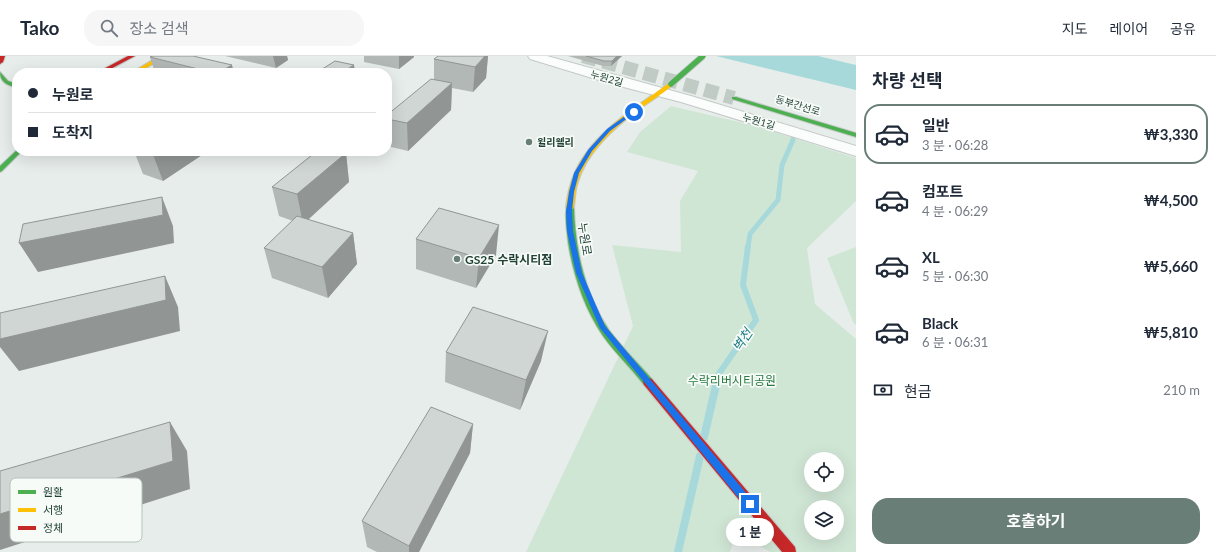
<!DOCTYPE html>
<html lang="ko">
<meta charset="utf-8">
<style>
body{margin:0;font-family:Lato,"Noto Sans KR",sans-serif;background:#f6f6f7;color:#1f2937;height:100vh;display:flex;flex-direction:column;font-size:15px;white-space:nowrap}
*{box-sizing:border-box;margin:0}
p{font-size:13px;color:#747a83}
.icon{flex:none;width:22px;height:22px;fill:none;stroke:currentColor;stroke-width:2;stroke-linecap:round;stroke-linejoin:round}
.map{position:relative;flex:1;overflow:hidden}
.sheet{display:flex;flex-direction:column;background:#fff;width:360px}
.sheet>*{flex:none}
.guide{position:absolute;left:12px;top:12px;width:380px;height:88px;border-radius:16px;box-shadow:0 4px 16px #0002;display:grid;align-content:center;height:88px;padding:0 16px;background:#fff}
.buttons{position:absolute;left:804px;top:396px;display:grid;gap:8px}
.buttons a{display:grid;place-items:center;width:40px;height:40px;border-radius:50%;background:#fff;box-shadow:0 4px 16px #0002;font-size:20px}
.end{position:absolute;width:18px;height:18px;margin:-9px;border:5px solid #1a73e8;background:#fff;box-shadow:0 0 0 2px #fff}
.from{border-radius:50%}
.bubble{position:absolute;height:28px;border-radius:14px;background:#fff;box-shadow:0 4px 16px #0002;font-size:13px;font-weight:700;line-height:28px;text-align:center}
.guide b{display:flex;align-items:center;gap:14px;height:38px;font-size:15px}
.guide b+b{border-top:1px solid #e0e1e3}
.guide i{width:10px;height:10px;background:#1f2937}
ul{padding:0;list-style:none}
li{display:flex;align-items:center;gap:12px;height:60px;margin:0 8px 6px;padding:0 8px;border:2px solid transparent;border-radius:16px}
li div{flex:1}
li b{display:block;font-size:15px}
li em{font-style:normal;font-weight:700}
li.current{border-color:#687e76}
li>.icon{width:36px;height:36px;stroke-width:1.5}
h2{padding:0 16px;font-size:18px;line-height:48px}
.pay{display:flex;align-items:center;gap:10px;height:44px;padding:0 16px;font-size:15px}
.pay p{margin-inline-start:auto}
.button{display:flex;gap:8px;margin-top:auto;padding:8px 16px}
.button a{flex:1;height:46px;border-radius:16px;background:#687e76;color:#fff;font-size:16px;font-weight:700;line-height:46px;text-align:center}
header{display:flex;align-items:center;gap:24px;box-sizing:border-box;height:56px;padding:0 20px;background:#fff;border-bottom:1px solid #e0e1e3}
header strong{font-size:19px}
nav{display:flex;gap:22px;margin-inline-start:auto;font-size:14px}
.search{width:280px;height:36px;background:#f6f6f7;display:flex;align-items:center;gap:10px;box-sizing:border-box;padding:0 14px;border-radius:16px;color:#747a83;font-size:15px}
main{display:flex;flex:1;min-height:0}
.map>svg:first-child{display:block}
</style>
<header>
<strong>Tako</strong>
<div class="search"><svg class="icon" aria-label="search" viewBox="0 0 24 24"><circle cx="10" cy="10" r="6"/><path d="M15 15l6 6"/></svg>장소 검색</div>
<nav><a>지도</a><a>레이어</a><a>공유</a></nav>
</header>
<main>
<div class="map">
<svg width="856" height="496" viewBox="0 0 856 496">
<rect width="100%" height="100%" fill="#e7edea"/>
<path fill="#d0e6d5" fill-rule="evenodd" d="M671,50L756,70L856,102V145L807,192L815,248L856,283V496H770L736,476L730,496H526L633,270L612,189L681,196L680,145L698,115L627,96L640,76ZM811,403H837V429H811ZM811,451H837V477H811Z
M856,191V269L853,266L827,202Z"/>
<path fill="#a7d9db" d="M716,0H818L856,9V34Z"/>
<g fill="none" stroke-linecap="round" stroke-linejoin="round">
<path stroke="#a7d9db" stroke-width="4" d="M792,85L794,80"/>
<path stroke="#a7d9db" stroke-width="5" d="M748,191L750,178L778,144L782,109L793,84"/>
<path stroke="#a7d9db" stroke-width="6" d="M716,326L718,319L756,264L743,229L748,190"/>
<path stroke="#a7d9db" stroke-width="8" d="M704,381L717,325
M678,496L700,400"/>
<path stroke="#c0cbc6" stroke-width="14" stroke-dasharray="14 7" stroke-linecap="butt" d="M583,0L734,42"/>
<g stroke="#c4cac7" stroke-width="2">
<path id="street" d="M528,0H547L691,40L856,90V100L681,46L612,28L530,3Z"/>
</g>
<g stroke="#c3cac7" stroke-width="2">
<path id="fast" d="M0,16L8,25L17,28V32C8,29 0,27 0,16Z
M732,41H736L856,77V81L732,43Z
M17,94V95H22L2,115L0,116V110Z
M567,149H573L574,151C575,193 585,239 609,274C622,291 638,307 652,323L653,326L652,329L648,330L644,329C631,312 615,297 603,280C584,252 573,218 568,186C567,175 564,159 567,149Z"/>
</g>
<g stroke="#c3cac7" stroke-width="2">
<path id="slow" d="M159,0H166L138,17H131Z
M669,27L674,28C664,37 652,44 641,52C614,72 586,96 577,129C575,136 575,144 574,151L573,153H567L566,151C567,144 568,136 570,130C583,82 632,54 669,27Z"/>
</g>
<g stroke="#c3cac7" stroke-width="2">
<path id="jam" d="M0,0H5L3,6L0,8Z
M128,0H135L103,17H96Z
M648,322L652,323L795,491L796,496H782L644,329L643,326L644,323Z"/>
</g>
<use href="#street" fill="#fbfcfc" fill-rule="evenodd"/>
<use href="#fast" fill="#4caf50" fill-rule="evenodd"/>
<use href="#slow" fill="#ffc107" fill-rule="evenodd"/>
<use href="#jam" fill="#c62828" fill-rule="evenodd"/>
<g stroke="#c3cac7" stroke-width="7" stroke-linecap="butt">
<path id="fast-bridge" d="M671,28L703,0"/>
</g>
<use href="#fast-bridge" stroke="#4caf50" stroke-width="5.5"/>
</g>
<path fill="#b2b8b5" d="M225,0H287L288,4L276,12Z
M364,0H414V1L399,13L364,6Z
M488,0L486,22L473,36L452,32L451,54L408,95L387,90V59L434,23V3Z
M568,0H622L611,10H603Z
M150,1L234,17H155Z
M134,95H208L163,125L143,118Z
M346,97L349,126L308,164L353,177L357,208L328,242L272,222L264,192L293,165L279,160L272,131Z
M416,183L496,199L476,232L416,213Z
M446,296L541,305L520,354L445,326Z
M473,368L470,397L419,496H377L367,491L362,465Z"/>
<path fill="#919694" d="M273,0H287L288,4L276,12Z
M399,0H414V1L399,13Z
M485,0H488L486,22L473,36L475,11Z
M617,0H622L611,10L612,5Z
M232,9L234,17H218Z
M354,9L355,17H341Z
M452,27L451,54L408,95L407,67Z
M154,95H208L163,125L152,96Z
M346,97L349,126L303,168L297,138Z
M162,141L173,170L174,187L38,216L19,187Z
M499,169L496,199L476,232L479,202Z
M353,177L357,208L328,242L322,211Z
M165,220L178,251L180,275L19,315L0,291V283Z
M548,275L541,305L520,354L526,324Z
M170,366L187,395L190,433L0,494V458Z
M473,368L470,397L419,496H409V490Z"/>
<path fill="#cfd6d3" stroke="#919694" d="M153,0H193L232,9L218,17H214L150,1Z
M438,0H485L475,11L434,3Z
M586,0H617L612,5H604Z
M335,5L354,9L341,17H316Z
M431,23L452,27L407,67L387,63V59Z
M317,95H338L346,97L297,138L272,131Z
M162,141L163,159L19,187L23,168Z
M439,152L499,169L479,202L416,183Z
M297,160L353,177L322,211L264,192Z
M165,220L166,244L0,283V257Z
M473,251L548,275L526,324L446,296Z
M431,351L473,368L409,490L362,465Z
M170,366L173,405L0,458V415Z"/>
<path fill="#1a73e8" d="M632,55L636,56L610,75L592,95L579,117L574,136L572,155L573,175L582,217L605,270L753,445V451L750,452L746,451L600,272L576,217L567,175L566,155L569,136L574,117L588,94L607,73Z"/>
<g fill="#687e76" stroke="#f6fbf8" stroke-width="1.5">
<circle cx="529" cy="86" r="4"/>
<circle cx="457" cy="203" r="4"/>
</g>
<g text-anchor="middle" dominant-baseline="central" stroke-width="3.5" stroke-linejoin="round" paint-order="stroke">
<g font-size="10" fill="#234237" stroke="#f6fbf8">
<text transform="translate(607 22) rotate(16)">누원2길</text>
<text transform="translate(798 49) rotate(17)">동부간선로</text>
<text transform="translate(759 65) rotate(17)">누원1길</text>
</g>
<g font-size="10" font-weight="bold" fill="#234237" stroke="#f6fbf8" text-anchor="start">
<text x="537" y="86">윌리웰리</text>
</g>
<g font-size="12" fill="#234237" stroke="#f6fbf8">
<text transform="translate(585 183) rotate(81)">누원로</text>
</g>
<g font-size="12" font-weight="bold" fill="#234237" stroke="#f6fbf8" text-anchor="start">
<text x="465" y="203">GS25 수락시티점</text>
</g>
<g font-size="12" fill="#2b7b43" stroke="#f6fbf8">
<text x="732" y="324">수락리버시티공원</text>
</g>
<g font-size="13" font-style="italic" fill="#1a7a81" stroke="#f6fbf8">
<text transform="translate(742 284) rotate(-56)">벽천</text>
</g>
</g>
<rect x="10" y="422" width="132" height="64" rx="6" fill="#f6fbf8" stroke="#b7c4be" stroke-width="1"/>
<rect x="18" y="434" width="18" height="4" fill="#4caf50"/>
<rect x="18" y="452" width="18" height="4" fill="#ffc107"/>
<rect x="18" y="470" width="18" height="4" fill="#c62828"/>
<g font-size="11" fill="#234237">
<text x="43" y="440">원활</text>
<text x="43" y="458">서행</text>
<text x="43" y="476">정체</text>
</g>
</svg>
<div class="buttons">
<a><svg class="icon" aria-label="locate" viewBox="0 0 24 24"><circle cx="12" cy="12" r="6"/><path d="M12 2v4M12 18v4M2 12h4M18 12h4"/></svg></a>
<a><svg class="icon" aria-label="layers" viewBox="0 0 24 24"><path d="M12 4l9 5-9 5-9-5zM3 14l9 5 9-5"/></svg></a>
</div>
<i class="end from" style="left:634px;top:56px"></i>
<i class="end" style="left:750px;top:448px"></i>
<div class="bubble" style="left:726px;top:462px;width:48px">1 분</div>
<div class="guide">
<b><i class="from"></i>누원로</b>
<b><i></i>도착지</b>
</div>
</div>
<section class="sheet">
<h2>차량 선택</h2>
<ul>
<li class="current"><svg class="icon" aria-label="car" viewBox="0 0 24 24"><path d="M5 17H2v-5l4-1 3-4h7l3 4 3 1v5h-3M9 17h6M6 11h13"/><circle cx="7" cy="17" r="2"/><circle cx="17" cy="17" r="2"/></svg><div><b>일반</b><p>3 분 · 06:28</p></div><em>₩3,330</em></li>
<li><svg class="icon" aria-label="car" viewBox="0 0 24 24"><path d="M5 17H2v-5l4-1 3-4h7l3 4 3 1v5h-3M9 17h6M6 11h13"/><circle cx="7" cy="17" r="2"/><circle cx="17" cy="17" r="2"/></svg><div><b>컴포트</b><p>4 분 · 06:29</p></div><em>₩4,500</em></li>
<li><svg class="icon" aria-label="car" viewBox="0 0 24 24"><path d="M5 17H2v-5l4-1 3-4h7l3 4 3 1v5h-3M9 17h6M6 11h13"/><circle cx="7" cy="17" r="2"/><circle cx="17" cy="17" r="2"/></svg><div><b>XL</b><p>5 분 · 06:30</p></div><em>₩5,660</em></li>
<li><svg class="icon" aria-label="car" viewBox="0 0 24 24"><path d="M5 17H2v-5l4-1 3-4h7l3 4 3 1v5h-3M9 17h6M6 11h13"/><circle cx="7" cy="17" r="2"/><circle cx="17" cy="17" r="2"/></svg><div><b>Black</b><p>6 분 · 06:31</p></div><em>₩5,810</em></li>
</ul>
<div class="pay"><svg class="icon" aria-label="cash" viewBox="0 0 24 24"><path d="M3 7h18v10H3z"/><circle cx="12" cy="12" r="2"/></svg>현금<p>210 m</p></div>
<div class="button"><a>호출하기</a></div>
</section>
</main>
